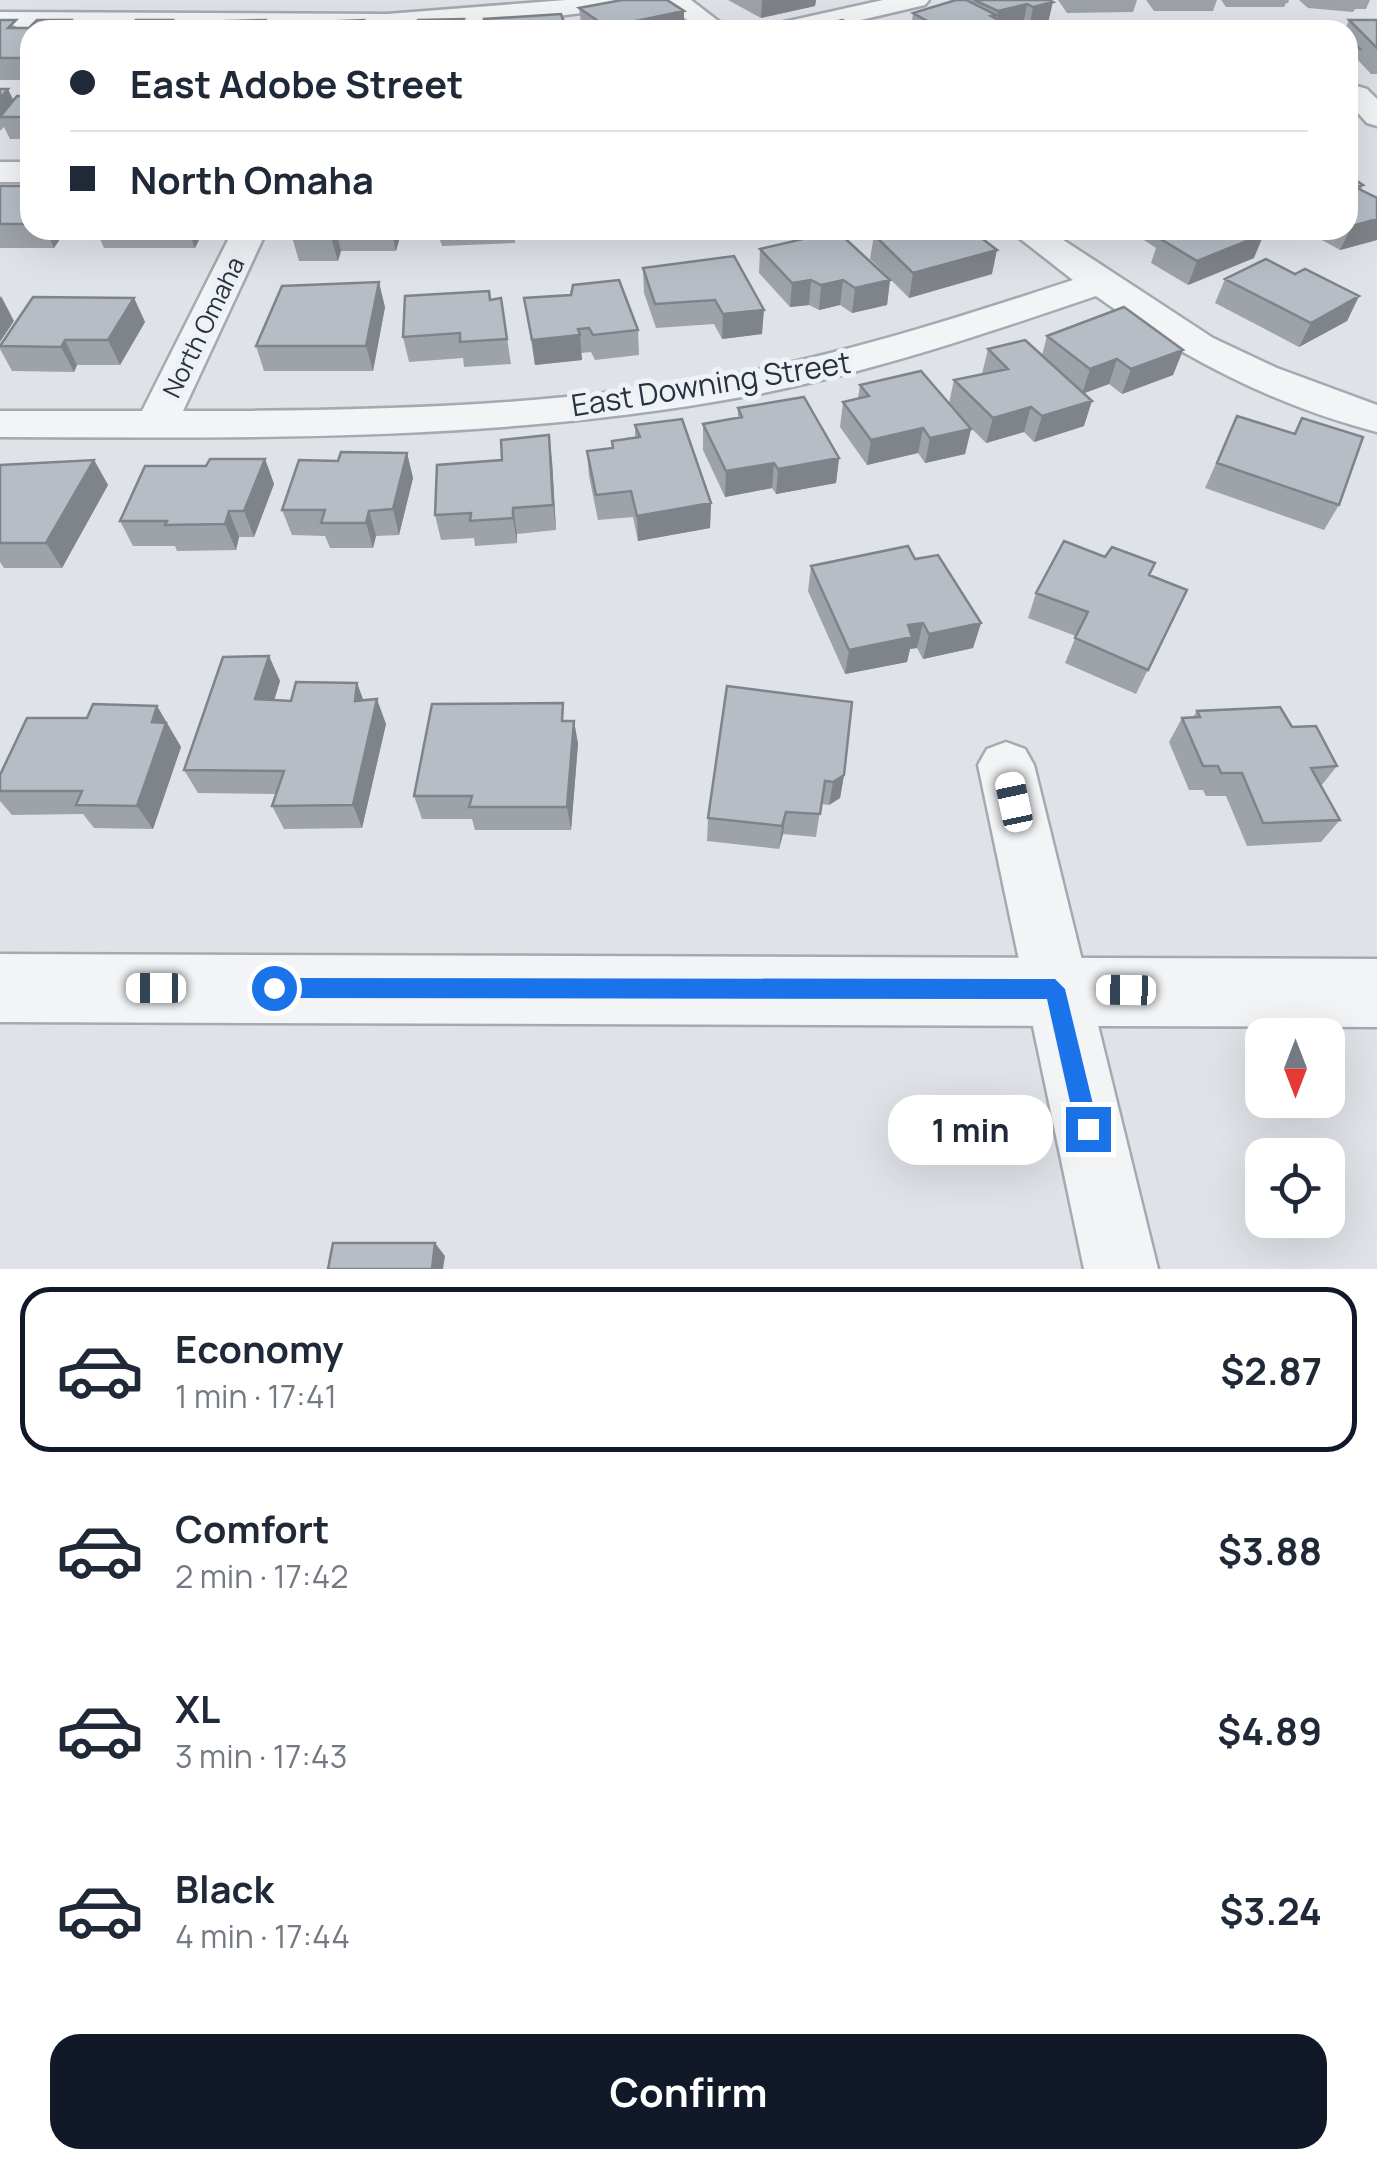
<!DOCTYPE html>
<meta charset="utf-8">
<style>
body{margin:0;font-family:Manrope,sans-serif;background:#f2f2f3;color:#1f2937;height:100vh;display:flex;flex-direction:column;font-size:38px;white-space:nowrap}
*{box-sizing:border-box;margin:0}
p{font-size:32px;color:#747a83}
.icon{flex:none;width:55px;height:55px;fill:none;stroke:currentColor;stroke-width:2;stroke-linecap:round;stroke-linejoin:round}
.map{position:relative;height:1269px;overflow:hidden}
.panel{display:flex;flex-direction:column;background:#fff;flex:1}
.panel>*{flex:none}
.top-card{position:absolute;left:20px;top:20px;width:1338px;height:220px;border-radius:30px;box-shadow:0 10px 40px #0002;display:grid;align-content:center;height:220px;padding:0 50px;background:#fff}
.needle{width:65px;rotate:180deg}
.tools{position:absolute;left:1245px;top:1018px;display:grid;gap:20px}
.tools a{display:grid;place-items:center;width:100px;height:100px;border-radius:20px;background:#fff;box-shadow:0 10px 40px #0002;font-size:50px}
.end{position:absolute;width:45px;height:45px;margin:-22px;border:12px solid #1a73e8;background:#fff;box-shadow:0 0 0 5px #fff}
.from{border-radius:50%}
.bubble{position:absolute;height:70px;border-radius:30px;background:#fff;box-shadow:0 10px 40px #0002;font-size:32px;font-weight:700;line-height:70px;text-align:center}
.car{position:absolute;width:30px;height:60px;margin:-30px -15px;border-radius:12px;box-shadow:0 0 8px 2px #0007;background:linear-gradient(#fff 24%,#345 0 40%,#fff 0 76%,#345 0 86%,#fff 0)}
.top-card b{display:flex;align-items:center;gap:35px;height:95px;font-size:38px}
.top-card b+b{border-top:2px solid #e0e1e3}
.top-card i{width:25px;height:25px;background:#1f2937}
ul{padding:18px 0 0;list-style:none}
li{display:flex;align-items:center;gap:30px;height:165px;margin:0 20px 15px;padding:0 30px;border:5px solid transparent;border-radius:30px}
li div{flex:1}
li b{display:block;font-size:38px}
li em{font-style:normal;font-weight:700}
li.on{border-color:#111827}
li>.icon{width:90px;height:90px;stroke-width:1.5}
.action{display:flex;gap:20px;margin-top:auto;padding:20px 50px}
.action a{flex:1;height:115px;border-radius:30px;background:#111827;color:#fff;font-size:40px;font-weight:700;line-height:115px;text-align:center}
.map>svg:first-child{display:block}
</style>
<div class="map">
<svg width="1377" height="1269" viewBox="0 0 1377 1269">
<rect width="100%" height="100%" fill="#dfe3e8"/>
<g fill="none" stroke-linecap="round" stroke-linejoin="round">
<g stroke="#a4aab2" stroke-width="5">
<path id="minor" d="M566,0H631C619,13 590,12 573,14C384,42 190,29 0,28V12L387,14Z
M661,0H691L730,30H700Z
M883,0H929L925,5L818,30H771L775,24Z
M1357,86L1367,89L1377,99V126L1367,123L1348,102V89Z
M0,162H30V182H0Z
M233,230H267L183,411C372,411 565,407 751,371C861,349 967,315 1073,280L1009,230H1048L1213,338L1277,368L1377,405V432C1276,406 1181,357 1096,296C981,335 866,374 747,396C500,442 250,438 0,437V411H142Z
M1006,742L1025,749L1034,765L1158,1269H1084L978,765L987,749Z"/>
</g>
<g stroke="#a4aab2" stroke-width="5">
<path id="tertiary" d="M0,954L1377,959V1027L0,1022Z"/>
</g>
<use href="#minor" fill="#f2f4f6" fill-rule="evenodd"/>
<use href="#tertiary" fill="#f2f4f6" fill-rule="evenodd"/>
</g>
<path fill="#9da3a9" d="M728,0H816L815,6L761,18Z
M956,0H1049L1048,23L1029,28L1023,25L1002,30H911L913,13Z
M1058,0H1137L1133,12L1067,13Z
M1146,0H1217L1213,11H1154Z
M1221,0H1289L1288,3H1286L1284,7H1226Z
M1299,0H1370L1366,9H1355L1353,12L1308,8Z
M579,8L684,11V30H582Z
M0,20L20,28L30,30V80H0Z
M1349,20H1377V74H1371L1356,58L1351,71H1348V30H1345Z
M0,89L14,100L30,96V139H10L4,127L0,131Z
M1348,175L1363,185L1361,190L1377,198V240L1340,250L1304,230H1348Z
M0,186H30V230H66L54,248H0Z
M85,230H204L195,248H104L100,239H89Z
M295,230H402L396,251H341L338,261H299L292,237Z
M421,230H515V243L442,246L440,240H423Z
M1141,230H1257L1254,258L1188,285L1151,263L1156,248L1139,237Z
M874,235L992,274L909,298L870,259Z
M760,249L890,280L887,305L852,313L840,305L819,310L809,305L790,307L759,273Z
M734,256L762,334L722,339L714,324L656,328L644,293L643,268Z
M1295,274L1359,296L1347,321L1299,347L1215,303L1225,279Z
M134,298L145,322L120,365H77L74,372L12,371L0,349V344Z
M501,298L511,364L464,367L463,358L409,362L403,337L491,300Z
M524,298L638,330L639,355L595,360L591,352L581,353L582,360L535,365Z
M385,307L373,371H264L256,346Z
M1047,336L1183,350L1173,375L1122,394L1109,384L1084,393V426L1034,442L1024,432L986,443L963,420L971,429L965,454L925,463L918,453L867,465L840,427L843,402L858,398L860,385L949,403L954,380L982,374L988,349L1042,355Z
M738,408L839,458L836,483L776,494L772,488L725,497L703,450V424L738,418Z
M1237,416L1294,434L1302,418L1339,505L1324,530L1205,488Z
M635,425L711,503L710,528L638,541L633,517L598,520L589,476L587,451L612,448V441L635,438Z
M407,453L413,478L399,535L376,536L373,548H330L325,536L292,535L282,510L338,461Z
M265,459L274,484L254,537H239L236,550L177,551L175,546H133L120,521L206,466Z
M94,460L108,485L62,568H4L0,562V465Z
M552,461L556,530L517,534V543L475,546L474,538L441,540L435,515Z
M915,559L981,623L973,648L923,659L917,648L910,649L907,662L845,674L808,591L811,566Z
M1150,575L1187,590L1136,694L1065,663L1076,636L1028,618L1036,593Z
M269,656L280,681L274,700L291,701L357,683L363,700L386,724L362,828L284,829L272,806L276,794L198,793L184,770Z
M157,706L181,747L153,829L94,828L83,814L12,815L0,801V775L87,718Z
M1197,711L1292,727L1337,766L1321,786L1340,820L1321,842L1247,846L1226,796H1206L1203,790H1189L1169,742L1182,718L1193,717Z
M566,721H574L578,744L571,830H475L472,819H422L414,796Z
M844,775L840,798L829,805L821,804L816,837L783,834L779,849L707,841L708,818Z"/>
<path fill="#7f848a" d="M762,0H816L815,6L761,18Z
M1053,2L1048,23L1029,28L1033,7Z
M1027,4L1023,25L1002,30H977L978,25L991,16L996,15V21L998,11Z
M684,11V30H607V27Z
M71,20L75,30H62Z
M172,20L175,30H162Z
M265,20L267,30H258Z
M971,22L970,30H942V29Z
M8,89L19,112L0,117V98Z
M1377,219V240L1340,250L1352,226Z
M46,230H66L54,248Z
M188,230H204L195,248Z
M334,230H336L341,251L338,261L331,237Z
M391,230H402L396,251Z
M573,230H626L574,236Z
M1264,234L1254,258L1188,285L1197,261Z
M997,250L992,274L909,298L913,273Z
M811,280L809,305L790,307L792,283Z
M843,280L840,305L819,310L821,285Z
M890,280L887,305L852,313L855,288Z
M379,282L385,307L373,371L366,346Z
M1,296L14,321L0,342V298Z
M1359,296L1347,321L1299,347L1311,323Z
M134,298L145,322L120,365L108,340Z
M764,310L762,334L722,339L723,314Z
M580,335L582,360L535,365L532,340Z
M65,340L77,365L74,372L61,347Z
M1183,350L1173,375L1122,394L1131,369Z
M1117,359L1109,384L1082,394L1090,369Z
M1092,401L1084,426L1034,442L1042,416Z
M1031,407L1024,432L986,443L993,418Z
M923,428L918,453L867,465L871,440Z
M971,429L965,454L925,463L930,438Z
M549,435L552,461L556,530L553,505Z
M407,453L413,478L399,535L393,509Z
M839,458L836,483L776,494L778,469Z
M265,459L274,484L254,537L244,511Z
M94,460L108,485L62,568L46,543Z
M774,463L772,488L725,497L726,471Z
M711,503L710,528L638,541L637,516Z
M513,508L517,534V543L513,518Z
M229,511L239,537L236,550L225,524Z
M369,511L376,536L373,548L366,523Z
M923,623L917,648L910,649L907,662L845,674L849,650L908,625Z
M981,623L973,648L923,659L929,634Z
M269,656L280,681L267,724L255,699Z
M357,683L366,707L355,701Z
M377,699L386,724L362,828L353,805Z
M157,706L181,747L153,829L137,806L152,722Z
M574,721L578,744L571,830L567,807Z
M844,775L840,798L829,805L833,782Z
M786,812L783,834L779,849L782,826Z
M435,1243L445,1256L443,1269H432Z"/>
<path fill="#b6bdc5" stroke="#7f848a" stroke-width="2.5" d="M622,0H667L684,11L607,27L579,8Z
M956,0H966L996,15L991,16L998,20L978,25L971,22L942,29L913,13Z
M974,0H1049L1053,2L1033,7L1027,4L998,11Z
M561,14L567,30H486L484,19Z
M464,19L459,30H386L387,25H416L418,20Z
M0,20H16L8,28H29L37,20H71L62,30H30V58H0Z
M136,20H172L162,30H94L95,28H128Z
M265,20L258,30H189L195,22Z
M364,20L360,30H290L294,23Z
M842,20L855,26L866,23L880,30H811L809,29Z
M1349,20H1377V48Z
M1270,27H1337L1340,30H1272Z
M1244,29L1248,30H1184Z
M1348,37L1360,49H1348Z
M0,89H8L0,98Z
M17,96H30V117H0Z
M1348,175L1363,185L1355,187L1377,198V219L1352,226L1348,224Z
M0,186H30V224H0Z
M295,230H334L331,237H292Z
M894,230H971L997,250L913,273L874,235Z
M1175,230H1257L1264,234L1197,261L1159,238L1178,232Z
M837,231L890,280L855,288L843,280L821,285L811,280L792,283L760,249Z
M734,256L764,310L723,314L715,300L655,304L643,268Z
M1266,259L1295,274L1305,269L1359,296L1311,323L1225,279Z
M619,280L638,330L593,335L589,328L578,329L580,335L532,340L524,298L571,295L573,285Z
M379,282L366,346H256L282,286Z
M489,291L490,300L501,298L507,339L460,342V333L403,337L405,296Z
M33,297L134,298L108,340H65L61,347L0,346Z
M1124,307L1183,350L1131,369L1117,359L1090,369L1047,336Z
M1025,340L1092,401L1042,416L1031,407L993,418L954,380L1008,369L988,349Z
M921,371L971,429L930,438L923,428L871,440L843,402L869,396L860,385Z
M804,397L839,458L778,469L774,463L726,471L703,424L742,417L738,408Z
M1237,416L1295,434L1302,418L1363,437L1339,505L1217,463Z
M682,419L711,503L637,516L631,491L596,495L587,451L613,448L612,441L640,437L635,425Z
M549,435L553,505L513,508V518L470,521L471,513L435,515L437,465L502,460L501,440Z
M341,452L407,453L393,509L369,511L366,523H321L325,510H282L299,460L338,461Z
M210,459H265L244,511H229L225,524L165,525L167,521H120L145,466H206Z
M94,460L46,543H0V465Z
M1064,541L1105,557L1112,547L1155,563L1149,575L1187,590L1148,670L1075,638L1088,612L1036,593Z
M908,546L915,559L938,555L981,623L929,634L923,623L908,625L912,637L849,650L811,566Z
M269,656L255,699L291,701L296,682L357,683L355,701L377,699L353,805L272,806L284,771L184,770L223,657Z
M727,686L852,702L844,775L833,782L825,781L820,814L786,812L782,826L708,818Z
M563,703L562,721H574L567,807H469L472,796H414L432,704Z
M93,704L157,706L152,722L166,723L137,806L76,805L82,791H0V775L27,718H87Z
M1280,707L1292,727L1316,726L1337,766L1311,768L1340,820L1263,823L1242,773H1221L1218,766H1203L1182,718L1200,717L1197,711Z
M333,1243H435L432,1269H328Z"/>
<path fill="#1a73e8" d="M274,978L1055,979L1065,989L1099,1129L1096,1137L1088,1140L1080,1137L1076,1129L1047,999L274,998L263,988Z"/>
<g text-anchor="middle" dominant-baseline="central" stroke-width="10" stroke-linejoin="round" paint-order="stroke">
<g font-size="25" fill="#28323f" stroke="#eef2f6">
<text transform="translate(203 327) rotate(-64)">North Omaha</text>
</g>
<g font-size="30" fill="#28323f" stroke="#eef2f6">
<text transform="translate(711 383) rotate(-9)">East Downing Street</text>
</g>
</g>
</svg>
<div class="tools">
<a><svg class="needle" viewBox="-14 -14 28 28"><path d="M0-13l5 13h-10z" fill="#e53935"/><path d="M0 13l5-13h-10z" fill="#747a83"/></svg></a>
<a><svg class="icon" aria-label="locate" viewBox="0 0 24 24"><circle cx="12" cy="12" r="6"/><path d="M12 2v4M12 18v4M2 12h4M18 12h4"/></svg></a>
</div>
<i class="end from" style="left:274px;top:988px"></i>
<i class="end" style="left:1088px;top:1129px"></i>
<div class="bubble" style="left:888px;top:1095px;width:165px">1 min</div>
<i class="car" style="left:1014px;top:802px;rotate:348deg"></i>
<i class="car" style="left:156px;top:988px;rotate:270deg"></i>
<i class="car" style="left:1126px;top:990px;rotate:271deg"></i>
<div class="top-card">
<b><i class="from"></i>East Adobe Street</b>
<b><i></i>North Omaha</b>
</div>
</div>
<section class="panel">
<ul>
<li class="on"><svg class="icon" aria-label="car" viewBox="0 0 24 24"><path d="M5 17H2v-5l4-1 3-4h7l3 4 3 1v5h-3M9 17h6M6 11h13"/><circle cx="7" cy="17" r="2"/><circle cx="17" cy="17" r="2"/></svg><div><b>Economy</b><p>1 min · 17:41</p></div><em>$2.87</em></li>
<li><svg class="icon" aria-label="car" viewBox="0 0 24 24"><path d="M5 17H2v-5l4-1 3-4h7l3 4 3 1v5h-3M9 17h6M6 11h13"/><circle cx="7" cy="17" r="2"/><circle cx="17" cy="17" r="2"/></svg><div><b>Comfort</b><p>2 min · 17:42</p></div><em>$3.88</em></li>
<li><svg class="icon" aria-label="car" viewBox="0 0 24 24"><path d="M5 17H2v-5l4-1 3-4h7l3 4 3 1v5h-3M9 17h6M6 11h13"/><circle cx="7" cy="17" r="2"/><circle cx="17" cy="17" r="2"/></svg><div><b>XL</b><p>3 min · 17:43</p></div><em>$4.89</em></li>
<li><svg class="icon" aria-label="car" viewBox="0 0 24 24"><path d="M5 17H2v-5l4-1 3-4h7l3 4 3 1v5h-3M9 17h6M6 11h13"/><circle cx="7" cy="17" r="2"/><circle cx="17" cy="17" r="2"/></svg><div><b>Black</b><p>4 min · 17:44</p></div><em>$3.24</em></li>
</ul>
<div class="action"><a>Confirm</a></div>
</section>
